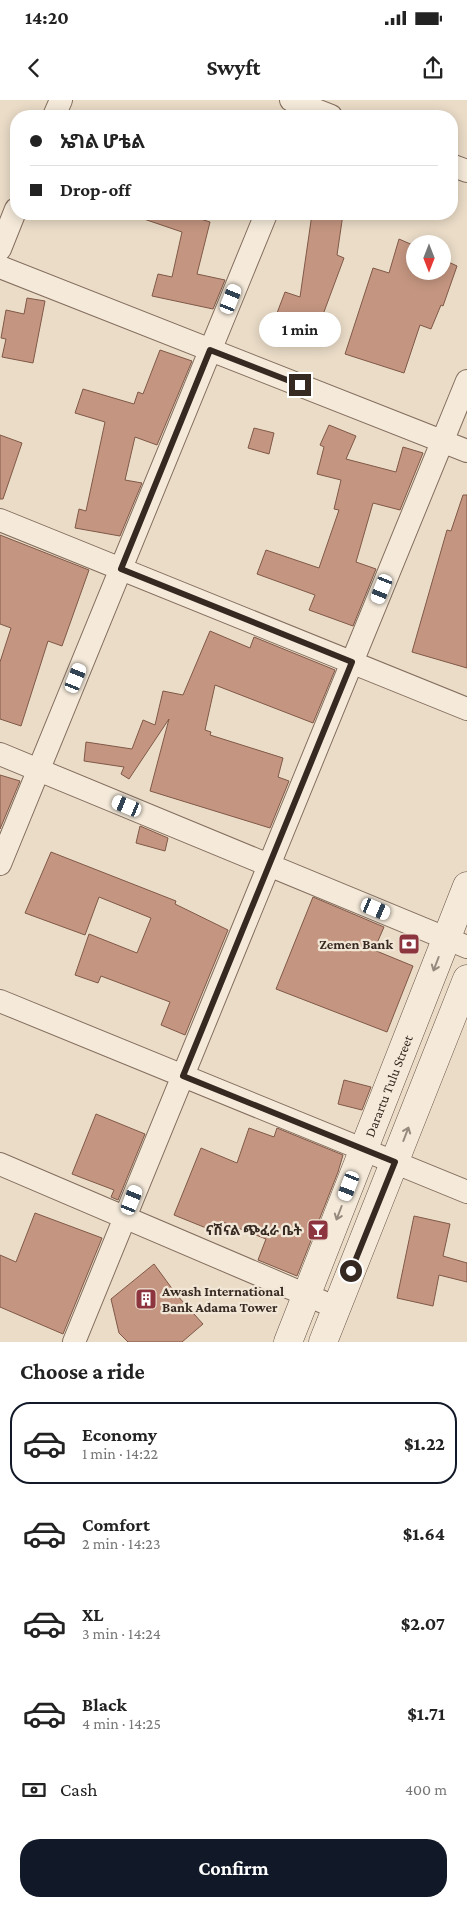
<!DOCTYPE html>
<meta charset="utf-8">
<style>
body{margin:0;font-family:"Crimson Pro","Noto Sans Ethiopic",serif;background:#f2f2f2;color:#222;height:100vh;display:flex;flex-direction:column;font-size:19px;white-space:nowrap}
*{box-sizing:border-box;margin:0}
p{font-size:16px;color:#767676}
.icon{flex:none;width:28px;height:28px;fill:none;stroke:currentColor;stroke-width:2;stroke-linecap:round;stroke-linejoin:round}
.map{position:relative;height:1242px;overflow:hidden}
.details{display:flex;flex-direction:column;background:#fff;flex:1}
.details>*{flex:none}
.hud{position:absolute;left:10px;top:10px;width:448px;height:110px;border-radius:20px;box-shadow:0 2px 12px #0003;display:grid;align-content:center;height:110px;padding:0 20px;background:#fff}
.needle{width:32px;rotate:180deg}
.buttons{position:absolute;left:406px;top:135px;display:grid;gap:10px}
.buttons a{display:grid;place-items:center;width:45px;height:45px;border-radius:50%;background:#fff;box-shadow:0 2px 12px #0003;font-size:25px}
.end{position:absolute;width:22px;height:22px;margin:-11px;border:6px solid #362921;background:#fff;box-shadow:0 0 0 2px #fff}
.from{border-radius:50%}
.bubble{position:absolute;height:35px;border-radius:18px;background:#fff;box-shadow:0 2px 12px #0003;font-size:16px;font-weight:700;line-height:35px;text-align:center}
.car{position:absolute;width:15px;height:30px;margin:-15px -8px;border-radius:6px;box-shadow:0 0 4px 1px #0007;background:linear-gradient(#fff 24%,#345 0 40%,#fff 0 76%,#345 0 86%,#fff 0)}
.hud b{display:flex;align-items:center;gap:18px;height:48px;font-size:19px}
.hud b+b{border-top:1px solid #e0e0e0}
.hud i{width:12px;height:12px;background:#222}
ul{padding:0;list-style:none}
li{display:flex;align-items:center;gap:15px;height:82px;margin:0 10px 8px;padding:0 10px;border:2px solid transparent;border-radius:20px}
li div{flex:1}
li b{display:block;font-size:19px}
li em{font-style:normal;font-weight:700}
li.selected{border-color:#111827}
li>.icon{width:45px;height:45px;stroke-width:1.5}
h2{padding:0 20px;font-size:22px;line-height:60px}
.pay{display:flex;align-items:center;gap:12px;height:55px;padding:0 20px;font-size:19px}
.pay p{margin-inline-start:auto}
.cta{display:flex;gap:10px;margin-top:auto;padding:10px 20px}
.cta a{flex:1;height:58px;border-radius:20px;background:#111827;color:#fff;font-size:20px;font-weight:700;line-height:58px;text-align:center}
.status{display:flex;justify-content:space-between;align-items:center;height:35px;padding:0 25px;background:#fff;direction:ltr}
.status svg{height:14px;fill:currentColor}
header{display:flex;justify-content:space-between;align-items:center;height:65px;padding:0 20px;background:#fff;font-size:22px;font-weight:700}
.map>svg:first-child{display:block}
</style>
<div class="status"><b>14:20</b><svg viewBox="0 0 49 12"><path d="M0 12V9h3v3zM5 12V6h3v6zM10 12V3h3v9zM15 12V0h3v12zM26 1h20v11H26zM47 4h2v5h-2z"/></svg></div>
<header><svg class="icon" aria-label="back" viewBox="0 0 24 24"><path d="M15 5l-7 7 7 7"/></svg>Swyft<svg class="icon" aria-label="share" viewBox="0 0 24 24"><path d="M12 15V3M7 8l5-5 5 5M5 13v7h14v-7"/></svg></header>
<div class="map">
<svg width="467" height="1242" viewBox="0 0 467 1242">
<rect width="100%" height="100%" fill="#eadcc7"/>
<path fill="#c49681" stroke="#805847" d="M138,114H185L210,122L197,174L225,180L213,209L152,196L158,174L172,177L182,132L138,117Z
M312,114H343L337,155L344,158L315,236L274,221L285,192L300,197Z
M399,139L415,146V171H442V159L457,166L443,206L441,205L431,229L420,225L404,273L345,254L373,168L389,173Z
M27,198L45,201L33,263L2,257L6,239L1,238L6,210L24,214Z
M160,250L192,261L157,345L135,337L125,380L142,383L120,436L75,428L79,409L86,411L105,322L75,313L83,289L134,304L138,292L143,294Z
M329,325L356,336L346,359L396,372L403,347L423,353L400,410L373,403L356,462L376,469L353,526L309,510L315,495L257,474L266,450L319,468L339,410L334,409L341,380L317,374L324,347L320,345Z
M254,328L274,333L269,354L248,348Z
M0,335L22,343L3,399H0Z
M463,395H467V568L412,552L447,430L451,431Z
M0,435L89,470L62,546L48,541L21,626L0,619V562L11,528L0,524Z
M210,531L250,548L254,537L335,570L313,623L215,585L205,630L211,632L210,635L283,658L278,677L289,681L270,728L150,691L169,619L129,679L121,674L124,667L84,661L86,642L132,649L143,620L155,625L163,591L183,595Z
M0,675L20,681L0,729Z
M140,726L168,738L165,751L136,743Z
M51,752L176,801L175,804L228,830L185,935L161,925L170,902L101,876L98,883L75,875L89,834L137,853L151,818L99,797L85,835L25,813Z
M313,797L384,827L374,850L413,866L387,932L276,889Z
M344,980L371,987L362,1010L338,1004Z
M96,1014L145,1034L118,1100L111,1097L114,1090L72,1074Z
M249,1028L274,1037L277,1028L343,1055L338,1072L297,1176L258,1160L266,1139L220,1121L216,1132L174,1115L201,1048L237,1063Z
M35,1113L102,1138L63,1234L0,1207V1155L16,1162Z
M414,1116L450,1124L443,1156L467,1163V1182L439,1175L433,1206L397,1198Z
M154,1164L176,1194L203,1224L182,1242H128L119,1233L111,1199Z"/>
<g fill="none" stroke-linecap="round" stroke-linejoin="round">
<g stroke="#846e5e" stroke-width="24">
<path id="street" d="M291,0L331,16
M54,16L61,0
M451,65L467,71
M0,149L16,109
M0,167L467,351
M0,420L467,609
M0,654L467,847
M0,764L266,114
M0,901L467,1092
M0,1064L337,1208
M74,1242L467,281"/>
</g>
<g stroke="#665042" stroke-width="29">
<g id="secondary">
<path id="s1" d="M288,1242L467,786"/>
<path d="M323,1242L467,879"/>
</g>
</g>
<use href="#street" stroke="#f5eada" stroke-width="22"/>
<use href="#secondary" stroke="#f5eada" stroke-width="28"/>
</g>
<defs><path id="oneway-shaft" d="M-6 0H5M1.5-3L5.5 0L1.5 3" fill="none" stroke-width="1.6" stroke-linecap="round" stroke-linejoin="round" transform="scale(1.25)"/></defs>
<g stroke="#968a7e">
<use href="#oneway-shaft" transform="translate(436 864) rotate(111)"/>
<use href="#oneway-shaft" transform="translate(406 1034) rotate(-69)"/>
<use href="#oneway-shaft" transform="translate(339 1113) rotate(111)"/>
</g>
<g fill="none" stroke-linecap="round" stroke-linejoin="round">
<path stroke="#362921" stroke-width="6" d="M300,285L210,250L121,469L352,562L183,976L395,1062L351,1171"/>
</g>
<defs>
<g id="bank-square" transform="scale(1.125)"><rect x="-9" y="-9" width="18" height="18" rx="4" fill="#8d353f" stroke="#f2e7d6"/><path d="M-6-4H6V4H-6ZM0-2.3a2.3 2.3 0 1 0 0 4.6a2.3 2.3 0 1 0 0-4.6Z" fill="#fff"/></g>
<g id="bar-square" transform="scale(1.125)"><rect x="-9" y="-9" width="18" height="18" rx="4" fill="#8d353f" stroke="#f2e7d6"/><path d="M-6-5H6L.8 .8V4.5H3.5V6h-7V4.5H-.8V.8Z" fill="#fff"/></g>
<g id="building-square" transform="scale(1.125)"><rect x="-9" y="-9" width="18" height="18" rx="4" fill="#8d353f" stroke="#f2e7d6"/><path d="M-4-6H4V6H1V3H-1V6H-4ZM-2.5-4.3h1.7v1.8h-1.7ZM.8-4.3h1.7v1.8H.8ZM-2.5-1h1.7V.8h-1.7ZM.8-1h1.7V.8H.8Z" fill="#fff"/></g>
</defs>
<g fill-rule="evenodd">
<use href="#bank-square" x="409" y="844"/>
<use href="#bar-square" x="318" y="1130"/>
<use href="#building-square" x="146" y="1199"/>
</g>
<g text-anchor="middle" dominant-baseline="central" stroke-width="4.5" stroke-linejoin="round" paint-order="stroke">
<g font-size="14" font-weight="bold" fill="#362921" stroke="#f2e7d6" text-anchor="end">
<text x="393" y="844">Zemen Bank</text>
<text x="302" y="1130">ናሽናል ጭፈራ ቤት</text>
<text x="162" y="1191" text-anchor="start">Awash International<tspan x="162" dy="16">Bank Adama Tower</tspan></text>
</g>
<g font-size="14" fill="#362921" stroke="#f2e7d6">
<text stroke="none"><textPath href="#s1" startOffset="275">Darartu Tulu Street</textPath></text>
</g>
</g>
</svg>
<div class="buttons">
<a><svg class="needle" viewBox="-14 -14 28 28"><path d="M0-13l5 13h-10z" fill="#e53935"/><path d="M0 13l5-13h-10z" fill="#767676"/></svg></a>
</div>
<i class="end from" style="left:351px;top:1171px"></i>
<i class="end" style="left:300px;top:285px"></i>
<div class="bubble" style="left:259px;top:212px;width:82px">1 min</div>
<i class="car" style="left:231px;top:199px;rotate:22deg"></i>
<i class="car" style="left:382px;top:489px;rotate:202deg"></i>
<i class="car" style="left:76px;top:578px;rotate:22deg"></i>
<i class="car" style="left:127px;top:706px;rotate:292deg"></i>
<i class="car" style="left:376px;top:809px;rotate:113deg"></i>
<i class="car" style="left:349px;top:1086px;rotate:201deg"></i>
<i class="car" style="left:132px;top:1100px;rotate:22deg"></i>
<div class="hud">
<b><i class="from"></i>ኤግል ሆቴል</b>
<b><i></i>Drop-off</b>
</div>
</div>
<section class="details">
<h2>Choose a ride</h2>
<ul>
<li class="selected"><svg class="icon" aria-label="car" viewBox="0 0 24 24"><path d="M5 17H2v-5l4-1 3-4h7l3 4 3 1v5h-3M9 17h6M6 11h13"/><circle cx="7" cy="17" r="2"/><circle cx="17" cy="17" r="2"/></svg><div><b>Economy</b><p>1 min · 14:22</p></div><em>$1.22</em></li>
<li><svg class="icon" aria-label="car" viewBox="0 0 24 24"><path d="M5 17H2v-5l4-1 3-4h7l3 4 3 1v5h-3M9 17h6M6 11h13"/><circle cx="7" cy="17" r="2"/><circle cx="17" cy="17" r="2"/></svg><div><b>Comfort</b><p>2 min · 14:23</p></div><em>$1.64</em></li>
<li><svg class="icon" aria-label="car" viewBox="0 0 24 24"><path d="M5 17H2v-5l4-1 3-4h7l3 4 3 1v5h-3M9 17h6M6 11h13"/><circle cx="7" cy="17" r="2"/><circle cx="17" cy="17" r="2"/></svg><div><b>XL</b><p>3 min · 14:24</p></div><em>$2.07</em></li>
<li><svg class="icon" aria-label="car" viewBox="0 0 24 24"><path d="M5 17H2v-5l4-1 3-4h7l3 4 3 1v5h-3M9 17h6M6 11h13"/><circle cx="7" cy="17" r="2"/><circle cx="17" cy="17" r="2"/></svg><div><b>Black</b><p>4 min · 14:25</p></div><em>$1.71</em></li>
</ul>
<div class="pay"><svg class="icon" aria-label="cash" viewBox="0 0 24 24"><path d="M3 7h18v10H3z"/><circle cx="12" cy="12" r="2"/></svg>Cash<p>400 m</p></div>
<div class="cta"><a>Confirm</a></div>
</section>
